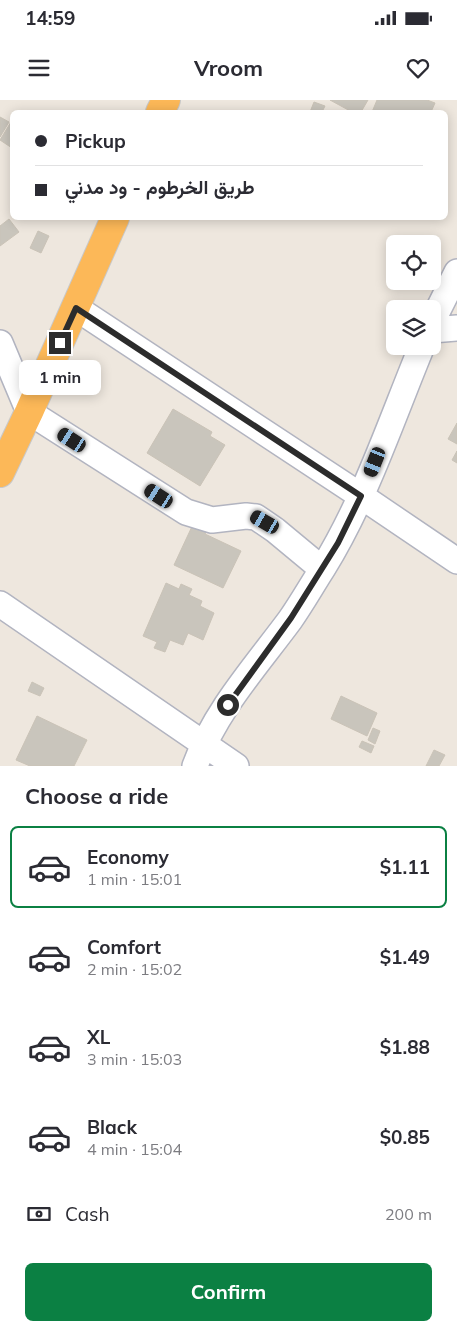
<!DOCTYPE html>
<meta charset="utf-8">
<style>
body{margin:0;font-family:Mulish,Vazirmatn,sans-serif;background:#f7f7f7;color:#2b2b33;height:100vh;display:flex;flex-direction:column;font-size:19px;white-space:nowrap}
*{box-sizing:border-box;margin:0}
p{font-size:16px;color:#7c7c81}
.icon{flex:none;width:28px;height:28px;fill:none;stroke:currentColor;stroke-width:2;stroke-linecap:round;stroke-linejoin:round}
.map{position:relative;height:666px;overflow:hidden}
.details{display:flex;flex-direction:column;background:#fff;flex:1}
.details>*{flex:none}
.hud{position:absolute;left:10px;top:10px;width:438px;height:110px;border-radius:8px;box-shadow:0 2px 12px #0003;display:grid;align-content:center;height:110px;padding:0 25px;background:#fff}
.fabs{position:absolute;left:386px;top:135px;display:grid;gap:10px}
.fabs a{display:grid;place-items:center;width:55px;height:55px;border-radius:8px;background:#fff;box-shadow:0 2px 12px #0003;font-size:25px}
.end{position:absolute;width:22px;height:22px;margin:-11px;border:6px solid #2c2c2c;background:#fff;box-shadow:0 0 0 2px #fff}
.from{border-radius:50%}
.bubble{position:absolute;height:35px;border-radius:8px;background:#fff;box-shadow:0 2px 12px #0003;font-size:16px;font-weight:700;line-height:35px;text-align:center}
.car{position:absolute;width:15px;height:30px;margin:-15px -8px;border-radius:6px;box-shadow:0 0 4px 1px #0007;background:linear-gradient(#222 24%,#8ab4d8 0 40%,#222 0 76%,#8ab4d8 0 86%,#222 0)}
.hud b{display:flex;align-items:center;gap:18px;height:48px;font-size:19px}
.hud b+b{border-top:1px solid #e1e1e2}
.hud i{width:12px;height:12px;background:#2b2b33}
ul{padding:0;list-style:none}
li{display:flex;align-items:center;gap:15px;height:82px;margin:0 10px 8px;padding:0 15px;border:2px solid transparent;border-radius:8px}
li div{flex:1}
li b{display:block;font-size:19px}
li em{font-style:normal;font-weight:700}
li.selected{border-color:#0b8043}
li>.icon{width:45px;height:45px;stroke-width:1.5}
h2{padding:0 25px;font-size:22px;line-height:60px}
.pay{display:flex;align-items:center;gap:12px;height:55px;padding:0 25px;font-size:19px}
.pay p{margin-inline-start:auto}
.primary-button{display:flex;gap:10px;margin-top:auto;padding:10px 25px}
.primary-button a{flex:1;height:58px;border-radius:8px;background:#0b8043;color:#fff;font-size:20px;font-weight:700;line-height:58px;text-align:center}
.status{display:flex;justify-content:space-between;align-items:center;height:35px;padding:0 25px;background:#fff;direction:ltr}
.status svg{height:14px;fill:currentColor}
header{display:flex;justify-content:space-between;align-items:center;height:65px;padding:0 25px;background:#fff;font-size:22px;font-weight:700}
.map>svg:first-child{display:block}
</style>
<div class="status"><b>14:59</b><svg viewBox="0 0 49 12"><path d="M0 12V9h3v3zM5 12V6h3v6zM10 12V3h3v9zM15 12V0h3v12zM26 1h20v11H26zM47 4h2v5h-2z"/></svg></div>
<header><svg class="icon" aria-label="menu" viewBox="0 0 24 24"><path d="M4 6h16M4 12h16M4 18h16"/></svg>Vroom<svg class="icon" aria-label="heart" viewBox="0 0 24 24"><path d="M12 20l-8-8c-3-5 5-10 8-4 3-6 11-1 8 4z"/></svg></header>
<div class="map">
<svg width="457" height="666" viewBox="0 0 457 666">
<rect width="100%" height="100%" fill="#eee7de"/>
<path fill="#c9c5bc" stroke="#cac3b7" d="M330,0H368L361,12H352Z
M377,0H427L435,3L431,12H372Z
M314,2L325,6L322,12H310Z
M0,17L9,22L0,37Z
M11,22L12,24V48L0,40Z
M9,119L19,132L0,146V126Z
M38,131L49,136L41,153L30,148Z
M173,309L212,332L210,336L225,345L200,386L147,353Z
M457,323V344L448,339Z
M457,351V363L452,360Z
M195,420L209,427L205,434L241,451L223,488L174,465Z
M166,483L179,489L181,484L192,489L189,495L202,501L200,506L214,513L203,540L188,533L183,545L170,540L165,552L154,548L157,542L143,536Z
M32,582L44,588L40,596L28,591Z
M341,596L377,613L367,636L331,619Z
M37,616L87,640L74,666H30L16,660Z
M373,628L380,631L375,644L368,640Z
M362,641L374,646L371,653L359,647Z
M434,650L445,655L439,666H426Z"/>
<g fill="none" stroke-linecap="round" stroke-linejoin="round">
<g stroke="#b2b4c0" stroke-width="28">
<path id="minor" d="M76,208L361,396L457,461
M432,222L457,172
M432,230L457,228
M0,243L29,312L186,412L212,420L246,416L256,417L275,430L322,469
M0,504L236,666
M195,666C215,611 256,566 290,520C302,503 312,485 323,468C365,400 391,321 422,246"/>
</g>
<g stroke="#c8c8c8" stroke-width="30">
<path id="trunk" d="M160,12L166,0
M0,373L29,312L115,118"/>
</g>
<use href="#minor" stroke="#fff" stroke-width="25"/>
<use href="#trunk" stroke="#fcb858" stroke-width="28"/>
</g>
<g fill="none" stroke-linecap="round" stroke-linejoin="round">
<path stroke="#2c2c2c" stroke-width="6" d="M60,243L76,208L361,396L338,443L291,518L228,605"/>
</g>
</svg>
<div class="fabs">
<a><svg class="icon" aria-label="locate" viewBox="0 0 24 24"><circle cx="12" cy="12" r="6"/><path d="M12 2v4M12 18v4M2 12h4M18 12h4"/></svg></a>
<a><svg class="icon" aria-label="layers" viewBox="0 0 24 24"><path d="M12 4l9 5-9 5-9-5zM3 14l9 5 9-5"/></svg></a>
</div>
<i class="end from" style="left:228px;top:605px"></i>
<i class="end" style="left:60px;top:243px"></i>
<div class="bubble" style="left:19px;top:260px;width:82px">1 min</div>
<i class="car" style="left:72px;top:340px;rotate:303deg"></i>
<i class="car" style="left:375px;top:362px;rotate:202deg"></i>
<i class="car" style="left:159px;top:396px;rotate:303deg"></i>
<i class="car" style="left:265px;top:422px;rotate:300deg"></i>
<div class="hud">
<b><i class="from"></i>Pickup</b>
<b><i></i>طريق الخرطوم - ود مدني</b>
</div>
</div>
<section class="details">
<h2>Choose a ride</h2>
<ul>
<li class="selected"><svg class="icon" aria-label="car" viewBox="0 0 24 24"><path d="M5 17H2v-5l4-1 3-4h7l3 4 3 1v5h-3M9 17h6M6 11h13"/><circle cx="7" cy="17" r="2"/><circle cx="17" cy="17" r="2"/></svg><div><b>Economy</b><p>1 min · 15:01</p></div><em>$1.11</em></li>
<li><svg class="icon" aria-label="car" viewBox="0 0 24 24"><path d="M5 17H2v-5l4-1 3-4h7l3 4 3 1v5h-3M9 17h6M6 11h13"/><circle cx="7" cy="17" r="2"/><circle cx="17" cy="17" r="2"/></svg><div><b>Comfort</b><p>2 min · 15:02</p></div><em>$1.49</em></li>
<li><svg class="icon" aria-label="car" viewBox="0 0 24 24"><path d="M5 17H2v-5l4-1 3-4h7l3 4 3 1v5h-3M9 17h6M6 11h13"/><circle cx="7" cy="17" r="2"/><circle cx="17" cy="17" r="2"/></svg><div><b>XL</b><p>3 min · 15:03</p></div><em>$1.88</em></li>
<li><svg class="icon" aria-label="car" viewBox="0 0 24 24"><path d="M5 17H2v-5l4-1 3-4h7l3 4 3 1v5h-3M9 17h6M6 11h13"/><circle cx="7" cy="17" r="2"/><circle cx="17" cy="17" r="2"/></svg><div><b>Black</b><p>4 min · 15:04</p></div><em>$0.85</em></li>
</ul>
<div class="pay"><svg class="icon" aria-label="cash" viewBox="0 0 24 24"><path d="M3 7h18v10H3z"/><circle cx="12" cy="12" r="2"/></svg>Cash<p>200 m</p></div>
<div class="primary-button"><a>Confirm</a></div>
</section>
